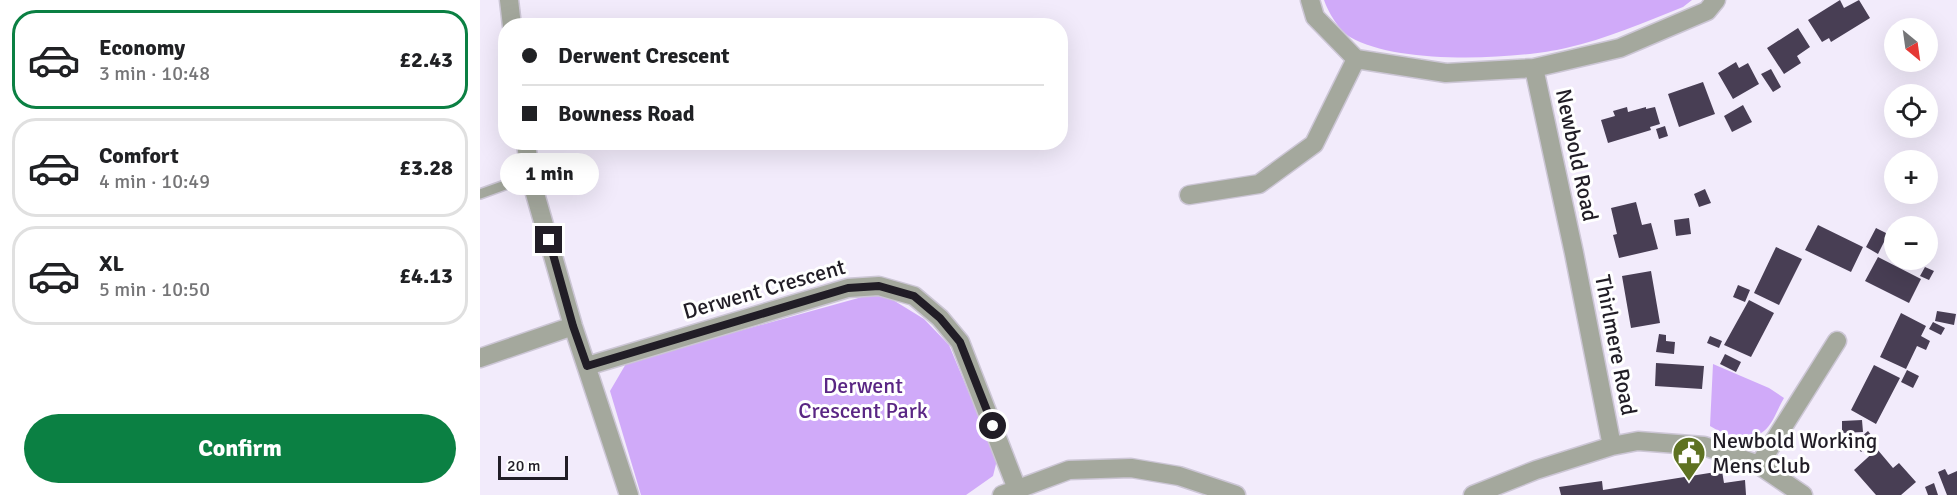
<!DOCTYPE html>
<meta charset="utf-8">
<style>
body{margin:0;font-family:Signika,sans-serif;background:#f2f2f2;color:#202124;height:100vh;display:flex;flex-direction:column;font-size:22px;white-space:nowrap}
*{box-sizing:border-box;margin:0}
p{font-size:20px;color:#757577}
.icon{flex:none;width:33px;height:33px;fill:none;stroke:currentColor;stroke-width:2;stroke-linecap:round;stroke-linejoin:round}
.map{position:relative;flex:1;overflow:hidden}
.details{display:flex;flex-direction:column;background:#fff;width:480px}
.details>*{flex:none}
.guide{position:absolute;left:18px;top:18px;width:570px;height:132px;border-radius:24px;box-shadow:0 6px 24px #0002;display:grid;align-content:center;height:132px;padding:0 24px;background:#fff}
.needle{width:39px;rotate:151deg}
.tools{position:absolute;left:1404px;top:18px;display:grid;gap:12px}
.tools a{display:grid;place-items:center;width:54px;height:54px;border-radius:50%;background:#fff;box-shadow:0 6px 24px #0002;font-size:30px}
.scale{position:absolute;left:18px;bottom:15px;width:70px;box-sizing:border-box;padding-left:6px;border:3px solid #211d26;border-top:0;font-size:16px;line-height:21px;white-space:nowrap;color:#211d26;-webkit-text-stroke:4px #fff;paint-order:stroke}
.end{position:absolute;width:27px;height:27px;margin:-14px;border:8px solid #211d26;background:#fff;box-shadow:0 0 0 3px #fff}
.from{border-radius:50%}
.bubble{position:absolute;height:42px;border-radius:21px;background:#fff;box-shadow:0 6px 24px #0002;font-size:20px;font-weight:800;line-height:42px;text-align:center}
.guide b{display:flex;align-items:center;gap:21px;height:57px;font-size:22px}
.guide b+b{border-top:2px solid #e0e0e0}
.guide i{width:15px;height:15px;background:#202124}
ul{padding:10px 0 0;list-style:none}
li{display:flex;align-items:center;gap:18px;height:99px;margin:0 12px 9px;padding:0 12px;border:3px solid #e0e0e0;border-radius:24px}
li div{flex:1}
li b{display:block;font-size:22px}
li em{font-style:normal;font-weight:800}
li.selected{border-color:#0b8043}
li>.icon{width:54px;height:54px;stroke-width:1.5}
.button{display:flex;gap:12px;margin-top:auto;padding:12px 24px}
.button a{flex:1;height:69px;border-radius:36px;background:#0b8043;color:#fff;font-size:24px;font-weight:800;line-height:69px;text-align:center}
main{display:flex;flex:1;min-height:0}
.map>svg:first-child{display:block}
</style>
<main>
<section class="details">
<ul>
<li class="selected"><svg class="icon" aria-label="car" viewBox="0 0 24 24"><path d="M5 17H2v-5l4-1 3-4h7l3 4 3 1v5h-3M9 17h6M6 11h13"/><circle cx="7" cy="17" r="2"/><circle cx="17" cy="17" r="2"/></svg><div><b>Economy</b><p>3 min · 10:48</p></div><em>£2.43</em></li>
<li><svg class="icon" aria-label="car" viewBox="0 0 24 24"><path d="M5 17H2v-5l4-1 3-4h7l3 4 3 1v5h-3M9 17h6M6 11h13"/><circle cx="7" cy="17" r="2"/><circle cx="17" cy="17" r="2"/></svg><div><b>Comfort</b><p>4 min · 10:49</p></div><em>£3.28</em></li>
<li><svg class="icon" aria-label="car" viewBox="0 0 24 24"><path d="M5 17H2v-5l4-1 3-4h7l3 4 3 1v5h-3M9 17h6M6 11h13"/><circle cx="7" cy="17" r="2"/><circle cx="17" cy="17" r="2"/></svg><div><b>XL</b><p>5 min · 10:50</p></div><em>£4.13</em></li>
</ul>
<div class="button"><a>Confirm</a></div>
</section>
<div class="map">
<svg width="1477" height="495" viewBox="0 0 1477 495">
<rect width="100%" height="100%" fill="#f2ebfb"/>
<path fill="#d0aaf9" d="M844,0H1212L1203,7C1165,22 1126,39 1086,48C1033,60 918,65 870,37C859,30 848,12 844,0Z
M400,292L444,319L469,345L517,460L513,476L486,495H161L130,391L147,362Z
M1233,364L1289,388L1304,398C1298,408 1293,424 1284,431C1269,443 1244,435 1230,426Z"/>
<path fill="#483e54" d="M1360,0L1364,8L1379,0L1390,18L1351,42L1349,38L1342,42L1328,20Z
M1318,28L1330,47L1317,56L1321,63L1304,74L1287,48Z
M1256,62L1259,68L1268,63L1279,84L1253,99L1238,73Z
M1291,69L1301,87L1293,92L1281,74Z
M1223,82L1235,114L1199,127L1188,94Z
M1263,105L1272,122L1252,132L1244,116Z
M1147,107L1148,112L1166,107V109L1175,107L1180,124L1170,127L1171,130L1128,143L1121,120L1135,116L1133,111Z
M1185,126L1188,136L1179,139L1176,129Z
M1225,189L1231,203L1219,207L1214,194Z
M1156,202L1162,225L1171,223L1178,249L1139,258L1133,235L1137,234L1131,208Z
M1209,218L1211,234L1196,236L1194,220Z
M1338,225L1383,247L1371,272L1325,250Z
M1396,228L1408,234L1398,254L1386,247Z
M1296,247L1322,259L1299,305L1274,293Z
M1398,257L1441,279L1429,303L1385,281Z
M1445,267L1454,271L1449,280L1440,276Z
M1171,271L1180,323L1151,328L1142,276Z
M1258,285L1270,290L1265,302L1253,297Z
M1269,300L1294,313L1271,357L1244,345Z
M1457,311L1476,314L1474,325L1455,321Z
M1421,313L1446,326L1441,336L1450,341L1446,350L1437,346L1426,369L1400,357Z
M1453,322L1465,328L1461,335L1449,329Z
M1179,334L1186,335V341L1195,342L1194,354L1176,352Z
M1230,336L1242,341L1239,348L1227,343Z
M1245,354L1261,362L1256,372L1240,364Z
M1176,363L1224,366L1222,389L1175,386Z
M1394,365L1420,378L1396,424L1371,410Z
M1427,370L1439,376L1433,388L1421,382Z
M1382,420L1383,432L1362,433V421Z
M1388,431L1395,440L1381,452L1374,443Z
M1397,449L1413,468L1419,463L1436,482L1421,495H1396L1374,470Z
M1465,469L1468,475L1477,471V495H1467L1458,472Z
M1242,471L1244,483L1265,480L1266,495H1081L1079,487L1122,481L1123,490Z
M1454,483L1458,495H1448L1445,487Z"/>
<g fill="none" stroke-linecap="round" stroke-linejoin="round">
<g stroke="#ccc6d5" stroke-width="12">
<path id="service" d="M0,194L50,176"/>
</g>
<g stroke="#ccc6d5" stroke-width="21">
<path id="minor" d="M29,0L32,26
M830,0L835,17L876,59L966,73L1054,68L1140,48L1227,11L1236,0
M1054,68L1094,253L1132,446
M46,142L50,176L93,326L149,495
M709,195L779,184L834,144L876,59
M0,358L93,326
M107,366L368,288L399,286L434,296L460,318L480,342L537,489
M1279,465L1357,341
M522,495L589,470L651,468L699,476L756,495
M993,495L1056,470L1132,446L1158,441L1224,446L1279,465L1323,495"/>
</g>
<use href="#service" stroke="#a4a89d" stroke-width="9"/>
<use href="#minor" stroke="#a4a89d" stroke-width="18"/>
</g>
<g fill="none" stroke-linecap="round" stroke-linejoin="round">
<path stroke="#211d26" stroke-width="8" d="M69,240L93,326L107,366L368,288L399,286L434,296L460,318L480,342L513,426"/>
</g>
<defs>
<g id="civic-pin" transform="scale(1.725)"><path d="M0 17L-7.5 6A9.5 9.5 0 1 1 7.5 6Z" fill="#5e7222" stroke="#fff"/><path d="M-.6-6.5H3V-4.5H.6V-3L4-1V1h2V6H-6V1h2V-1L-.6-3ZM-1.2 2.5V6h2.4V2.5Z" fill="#fff"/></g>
</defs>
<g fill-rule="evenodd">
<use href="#civic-pin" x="1209" y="453"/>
</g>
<g text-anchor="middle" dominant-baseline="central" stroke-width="6" stroke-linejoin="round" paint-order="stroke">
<g font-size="22" fill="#211d26" stroke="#fff">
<text transform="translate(1097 155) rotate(78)">Newbold Road</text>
<text transform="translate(284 289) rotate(-16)">Derwent Crescent</text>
<text transform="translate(1136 345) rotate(79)">Thirlmere Road</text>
</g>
<g font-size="22" fill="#5a2684" stroke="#fff">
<text x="383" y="385">Derwent<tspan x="383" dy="25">Crescent Park</tspan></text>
</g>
<g font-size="22" fill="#211d26" stroke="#fff" text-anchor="start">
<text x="1232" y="440">Newbold Working<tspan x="1232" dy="25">Mens Club</tspan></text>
</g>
</g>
</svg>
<div class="tools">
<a><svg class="needle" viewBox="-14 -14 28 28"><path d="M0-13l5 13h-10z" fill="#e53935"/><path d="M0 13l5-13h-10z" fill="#757577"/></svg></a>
<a><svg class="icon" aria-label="locate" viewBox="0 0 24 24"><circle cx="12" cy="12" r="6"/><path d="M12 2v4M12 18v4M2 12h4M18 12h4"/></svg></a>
<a>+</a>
<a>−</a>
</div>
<div class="scale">20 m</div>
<i class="end from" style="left:513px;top:426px"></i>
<i class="end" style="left:69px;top:240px"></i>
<div class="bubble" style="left:20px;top:153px;width:99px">1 min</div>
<div class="guide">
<b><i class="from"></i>Derwent Crescent</b>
<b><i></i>Bowness Road</b>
</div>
</div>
</main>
